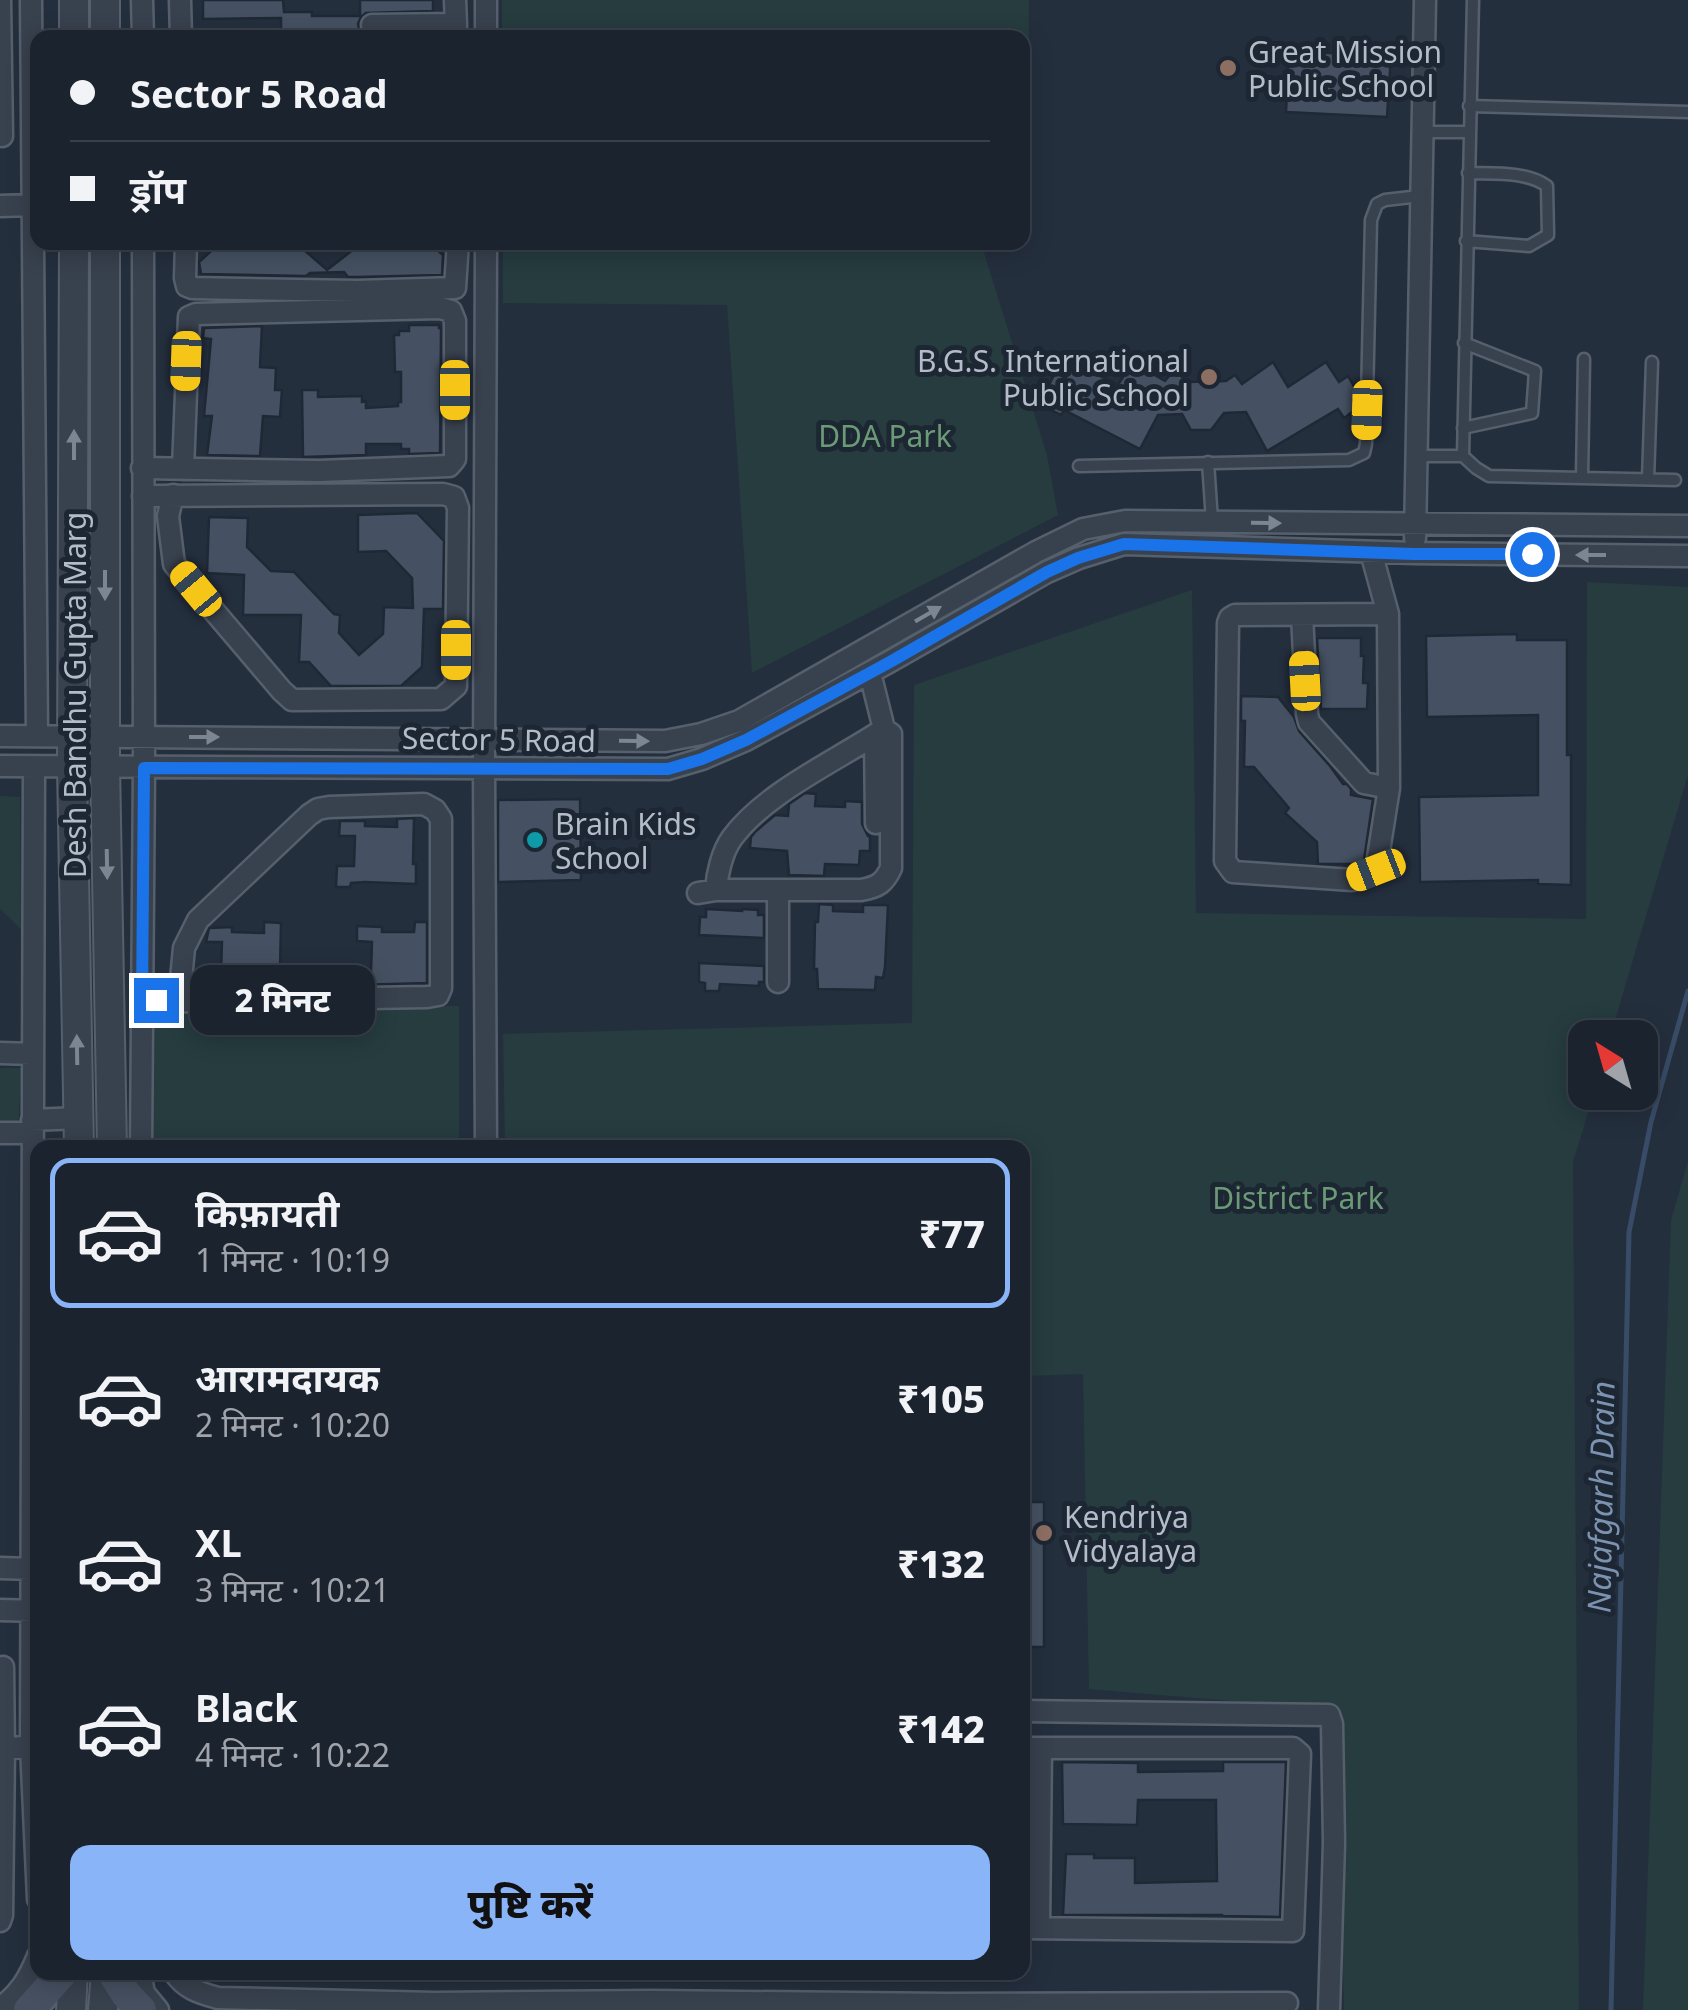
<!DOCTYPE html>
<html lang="hi">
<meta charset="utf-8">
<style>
body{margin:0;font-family:"Noto Sans","Noto Sans Devanagari",sans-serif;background:#242b36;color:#f1f3f6;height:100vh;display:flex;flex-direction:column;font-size:38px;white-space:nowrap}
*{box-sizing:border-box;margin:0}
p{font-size:32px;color:#a0a4aa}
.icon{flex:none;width:55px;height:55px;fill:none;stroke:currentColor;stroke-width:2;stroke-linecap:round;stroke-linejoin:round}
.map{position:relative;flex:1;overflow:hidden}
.details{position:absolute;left:30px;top:1140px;width:1000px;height:840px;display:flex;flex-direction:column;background:#1b232e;border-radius:20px;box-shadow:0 5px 25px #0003,0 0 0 2px #39404a}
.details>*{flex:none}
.banner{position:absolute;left:30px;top:30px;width:1000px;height:220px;border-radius:20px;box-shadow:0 5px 25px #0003,0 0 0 2px #39404a;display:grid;align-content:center;height:220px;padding:0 40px;background:#1b232e}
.needle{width:65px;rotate:323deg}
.fabs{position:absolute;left:1568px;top:1020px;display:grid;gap:20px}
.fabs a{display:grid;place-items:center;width:90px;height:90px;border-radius:20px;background:#1b232e;box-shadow:0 5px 25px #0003,0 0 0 2px #39404a;font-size:50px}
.end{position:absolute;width:45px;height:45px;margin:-22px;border:12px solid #1a73e8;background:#fff;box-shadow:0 0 0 5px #fff}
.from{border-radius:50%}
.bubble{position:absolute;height:70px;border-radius:20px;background:#1b232e;box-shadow:0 5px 25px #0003,0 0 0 2px #39404a;font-size:32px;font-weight:800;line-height:70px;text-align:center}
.car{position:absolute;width:30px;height:60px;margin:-30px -15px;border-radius:12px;box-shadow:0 0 8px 2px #0007;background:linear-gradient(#f5c518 24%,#345 0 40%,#f5c518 0 76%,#345 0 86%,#f5c518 0)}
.banner b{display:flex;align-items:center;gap:35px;height:95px;font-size:38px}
.banner b+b{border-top:2px solid #39404a}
.banner i{width:25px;height:25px;background:#f1f3f6}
ul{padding:18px 0 0;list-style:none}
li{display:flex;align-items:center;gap:30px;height:150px;margin:0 20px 15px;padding:0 20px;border:5px solid transparent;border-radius:20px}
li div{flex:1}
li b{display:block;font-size:38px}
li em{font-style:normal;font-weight:800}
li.selected{border-color:#8ab4f8}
li>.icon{width:90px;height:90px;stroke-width:1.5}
.button{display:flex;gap:20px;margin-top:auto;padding:20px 40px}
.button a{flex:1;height:115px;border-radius:20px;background:#8ab4f8;color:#111;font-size:40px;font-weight:800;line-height:115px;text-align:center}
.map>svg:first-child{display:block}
</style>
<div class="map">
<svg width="1688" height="2010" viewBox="0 0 1688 2010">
<rect width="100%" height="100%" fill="#242f3e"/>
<path fill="#263c3f" d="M502,0H1029L1028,160H1022V38L502,37Z
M503,243H981L1047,455L1058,515L752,673L727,305L503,303Z
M1587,582L1688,587V775L1610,1037L1585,1038V1092L1594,1093L1573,1162L1579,2010H1344L1336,1710L1089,1689L1083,1374L1023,1376L1022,1148L505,1147L503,1034L912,1023L914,685L1192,590L1196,913L1586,919Z
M0,796L20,797L21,929L0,909Z
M459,1006V1147L146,1148L145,1008Z
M0,1068H22L18,1129H0Z
M1688,1161V2010H1643L1671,1220Z"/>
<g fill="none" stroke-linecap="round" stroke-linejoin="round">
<path stroke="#394c67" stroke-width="5" d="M1611,2010L1629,1232L1651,1122L1688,991"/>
</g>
<path fill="#455162" stroke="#1f2835" stroke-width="2.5" d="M203,0H283L284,12H312V16H360V0H433V11L366,13L361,17L358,24L361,38H281V18L203,19Z
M1289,51L1391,56L1387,117L1286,112Z
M221,242H295L327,270L363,242H389L391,245L414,247L418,242H428L443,255L442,275L357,277H348L344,272L310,273L306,276L201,274L199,262Z
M409,325H439V328H441L440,453L409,454V449H401V444H366V455L303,457L302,390H318V397L362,396V402L366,401V408L398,406V402H401V372H395L394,335H399V331H409Z
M262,326L260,367L276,368L275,390H282L280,417L263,416L260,456L207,455L212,416H204L211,339L203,338L204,328Z
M1132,362L1165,381L1174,370L1188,382L1226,381L1235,375L1242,384L1273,362L1288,387L1326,362L1339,382L1348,376L1358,393V396L1353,400L1358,408L1344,418L1338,409L1267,451L1246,412L1224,413L1211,430H1191L1182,414L1158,415L1140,449L1064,410L1061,415L1046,408L1051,399L1044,395L1055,373L1066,378L1074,363L1118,385Z
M417,513L444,541L443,609H424L422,667L401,686H331L309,662H299L301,615H243L244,575L207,573L209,517L248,518L247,547L271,571L294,572L334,614L340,615L339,633L359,655L383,634L384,607L413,608L412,578L386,551L358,552V515Z
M1517,634V640H1567V755H1571V885L1538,884V880L1420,882L1419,797L1538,795V715L1427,717L1426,636Z
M1317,638H1361V656H1364L1363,683H1368L1367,709H1321Z
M1241,696L1278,697L1294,717L1299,731L1330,766L1343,784H1347L1351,789V795L1373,799L1364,860L1356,864H1318L1317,842L1285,813L1289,808L1254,767H1244L1245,721H1241Z
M805,793L816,794L815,806L845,807V801L862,802V824L868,836H870V851H860L859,865L825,864L824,876L789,875L787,851L750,848L751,837L756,831L775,815L788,816L789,804Z
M580,799L581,880L498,882V800Z
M414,818L413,864H416V884L365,882L351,883L350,887H336L337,866H354L355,836H339L340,821H365V826L397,827V819Z
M819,904L833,905V911L863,912V905H888L885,967L883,978L876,977L875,990L818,989L817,969H814L815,922H818Z
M706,909L742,911V909L758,910V915H764V938L699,935L700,917H706Z
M264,922L281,923L280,970H283V986L203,987V971L221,972L222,942H206L209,928L232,927V932L264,933Z
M415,922H427V983L354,985V971H371L372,942L357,941V926L382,927V932H414Z
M699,963L764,966V982H759V986L720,984L719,991H705V983L699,982Z
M1022,1502H1044V1647H1022Z
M1062,1762L1138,1763V1772L1223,1771V1762H1286L1280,1917L1222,1916V1915H1063L1066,1854H1094V1858H1135V1883L1217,1881L1216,1811V1800H1138L1137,1825L1063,1824Z"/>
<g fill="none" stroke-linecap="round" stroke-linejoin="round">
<g stroke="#565f6c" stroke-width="15">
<path id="service" d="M1469,106L1688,112
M1423,132H1469
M1466,241L1529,246L1548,235L1547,186C1526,171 1493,174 1468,173
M1463,428L1532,413L1535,371L1464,343
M1417,456H1463L1473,0
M1463,456L1476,468L1489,476L1675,480
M1208,462L1212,521
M1079,466L1349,460L1364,453L1366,444L1371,220L1377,204L1385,200L1420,196
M1582,478L1584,359
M1648,479L1652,362"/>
</g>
<g stroke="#565f6c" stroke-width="25">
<path id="minor" d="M0,0L2,136
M31,0L37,735
M142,0L143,38
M180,0L181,38
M455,0L456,24
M486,0V38
M372,25L456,24V38
M0,206L33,205
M186,242L185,278L187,286L192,288L357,291L455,288L458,242
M142,468L319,471L449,466L455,459V321L451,311L440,308L196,314L189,317L183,469
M143,496H156L443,494L454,497L458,508L456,686L441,699L292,700L282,691L174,564L168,516L173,495
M1415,538L1425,0
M1371,552L1388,614L1389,788L1376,870L1352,880L1233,872L1225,861L1228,623L1230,618L1235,615L1388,614
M1302,615L1307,714L1309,722L1364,783L1389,788
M875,735L876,823
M0,736L665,741L701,734L739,721L1036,552L1083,529L1125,521L1688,526
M0,766L668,769L702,759L746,740L889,662L1047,572L1079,558L1124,544L1415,553L1688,556
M34,767L31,1746L38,1899
M716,890C717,874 722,852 732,838C766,792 836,761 884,729
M778,890V982
M698,893L716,890H861C878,887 884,883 891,868V734L884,729L870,673
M142,1002L427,997L438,995L441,988V819L435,810L424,804L329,807L318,809L309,815L198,920L184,948L179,1000
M0,1053L33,1054
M32,1120L79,1118
M0,1133H32
M141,1148L144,768L143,242
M486,1148L484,769L486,242
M0,1568L32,1569
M0,1610L38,1611
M3,1667L4,1749
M1022,1711L1329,1715L1332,1724L1334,1843L1329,2010
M1022,1748H1293L1300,1754L1293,1931L1022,1928
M0,1921L2,1915L4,1749L31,1746
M1039,1928L1041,1749
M140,1972L144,1993L158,2010
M174,1972C185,1989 200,1993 218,1998L435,2003L653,2001L946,2004L1287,2003
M0,2008C20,1994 29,1978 38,1956"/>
</g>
<g stroke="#565f6c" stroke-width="32">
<path id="tertiary" d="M74,38V0
M105,38V0
M74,242L72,768L79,1148
M105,242V766L112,1148
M71,2010L73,1972
M103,2010L106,1972"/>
</g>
<g stroke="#565f6c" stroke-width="35">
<path id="secondary" d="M112,1972L126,1994L141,2010
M29,2010L63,1972"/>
</g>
<use href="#service" stroke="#38414e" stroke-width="10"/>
<use href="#minor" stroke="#38414e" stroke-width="20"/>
<use href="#tertiary" stroke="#38414e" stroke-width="28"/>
<use href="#secondary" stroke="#465061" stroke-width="30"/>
</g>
<defs><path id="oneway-solid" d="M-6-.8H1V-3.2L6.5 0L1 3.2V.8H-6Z" transform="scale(2.5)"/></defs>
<g fill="#7c8592">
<use href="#oneway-solid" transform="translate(74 445) rotate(-90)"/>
<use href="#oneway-solid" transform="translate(1266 523) rotate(1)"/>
<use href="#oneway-solid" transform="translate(1591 555) rotate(-180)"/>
<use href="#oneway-solid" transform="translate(105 585) rotate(90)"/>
<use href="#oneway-solid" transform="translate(928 614) rotate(-30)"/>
<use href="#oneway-solid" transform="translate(204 737)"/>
<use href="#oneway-solid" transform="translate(634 741) rotate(1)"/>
<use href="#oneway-solid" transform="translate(107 864) rotate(89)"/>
<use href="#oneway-solid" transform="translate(77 1050) rotate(-91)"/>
</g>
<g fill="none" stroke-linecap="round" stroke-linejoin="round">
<path stroke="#1a73e8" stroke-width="12" d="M156,1000L142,1002L144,768L668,769L702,759L746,740L890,662L1047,572L1078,558L1124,544L1414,554H1532"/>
</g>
<g fill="#8d6e63" stroke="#1d2633" stroke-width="4">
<circle cx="1228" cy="68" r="10"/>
<circle cx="1209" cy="377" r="10"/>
<circle cx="1044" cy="1533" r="10"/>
</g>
<circle fill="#0f9aa8" stroke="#1d2633" stroke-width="4" cx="535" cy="840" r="10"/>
<g text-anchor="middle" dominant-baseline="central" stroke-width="10" stroke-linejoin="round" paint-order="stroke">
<g font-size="30" fill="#b4bcc9" stroke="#1d2633" text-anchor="start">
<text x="1248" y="51">Great Mission<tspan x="1248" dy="34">Public School</tspan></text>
<text x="1189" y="360" text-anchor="end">B.G.S. International<tspan x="1189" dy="34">Public School</tspan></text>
<text x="555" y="823">Brain Kids<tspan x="555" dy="34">School</tspan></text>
<text x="1064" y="1516">Kendriya<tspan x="1064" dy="34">Vidyalaya</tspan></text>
</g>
<g font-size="30" fill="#6b9a76" stroke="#1d2633">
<text x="885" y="435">DDA Park</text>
<text x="1298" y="1197">District Park</text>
</g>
<g font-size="30" fill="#b4bcc9" stroke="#1d2633">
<text transform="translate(74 695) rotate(-90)">Desh Bandhu Gupta Marg</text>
<text transform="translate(499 739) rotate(1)">Sector 5 Road</text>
</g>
<g font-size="32" font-style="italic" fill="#7c92b1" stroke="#1d2633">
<text transform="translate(1600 1497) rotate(-89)">Najafgarh Drain</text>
</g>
</g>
</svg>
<div class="fabs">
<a><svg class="needle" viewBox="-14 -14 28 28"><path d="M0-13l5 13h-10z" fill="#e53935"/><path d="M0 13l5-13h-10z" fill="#a0a4aa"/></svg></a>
</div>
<i class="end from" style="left:1532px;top:554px"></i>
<i class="end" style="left:156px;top:1000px"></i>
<div class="bubble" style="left:190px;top:965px;width:185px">2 मिनट</div>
<i class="car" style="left:186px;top:361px;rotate:182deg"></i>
<i class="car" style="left:455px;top:390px;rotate:180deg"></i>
<i class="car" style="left:1367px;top:410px;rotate:182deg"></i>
<i class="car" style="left:196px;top:589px;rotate:320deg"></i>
<i class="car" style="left:456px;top:650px;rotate:180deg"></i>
<i class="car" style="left:1305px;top:681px;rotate:357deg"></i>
<i class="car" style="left:1376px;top:870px;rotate:249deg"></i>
<div class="banner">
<b><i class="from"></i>Sector 5 Road</b>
<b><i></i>ड्रॉप</b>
</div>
<section class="details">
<ul>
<li class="selected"><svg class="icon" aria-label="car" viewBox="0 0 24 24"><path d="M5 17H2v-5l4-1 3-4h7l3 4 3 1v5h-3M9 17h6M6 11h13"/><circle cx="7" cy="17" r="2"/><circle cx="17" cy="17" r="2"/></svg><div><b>किफ़ायती</b><p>1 मिनट · 10:19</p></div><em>₹77</em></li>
<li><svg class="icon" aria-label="car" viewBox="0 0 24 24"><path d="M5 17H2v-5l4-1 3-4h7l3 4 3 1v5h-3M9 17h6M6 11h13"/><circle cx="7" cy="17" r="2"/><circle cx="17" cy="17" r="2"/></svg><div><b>आरामदायक</b><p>2 मिनट · 10:20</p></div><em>₹105</em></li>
<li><svg class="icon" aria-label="car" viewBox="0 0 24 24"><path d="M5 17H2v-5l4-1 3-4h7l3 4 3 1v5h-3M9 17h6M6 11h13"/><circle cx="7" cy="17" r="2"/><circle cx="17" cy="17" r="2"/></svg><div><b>XL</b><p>3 मिनट · 10:21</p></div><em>₹132</em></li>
<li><svg class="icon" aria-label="car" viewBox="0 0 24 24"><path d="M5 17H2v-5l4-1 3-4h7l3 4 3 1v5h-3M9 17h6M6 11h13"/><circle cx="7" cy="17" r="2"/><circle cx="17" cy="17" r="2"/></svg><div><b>Black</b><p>4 मिनट · 10:22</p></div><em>₹142</em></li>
</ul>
<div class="button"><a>पुष्टि करें</a></div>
</section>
</div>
